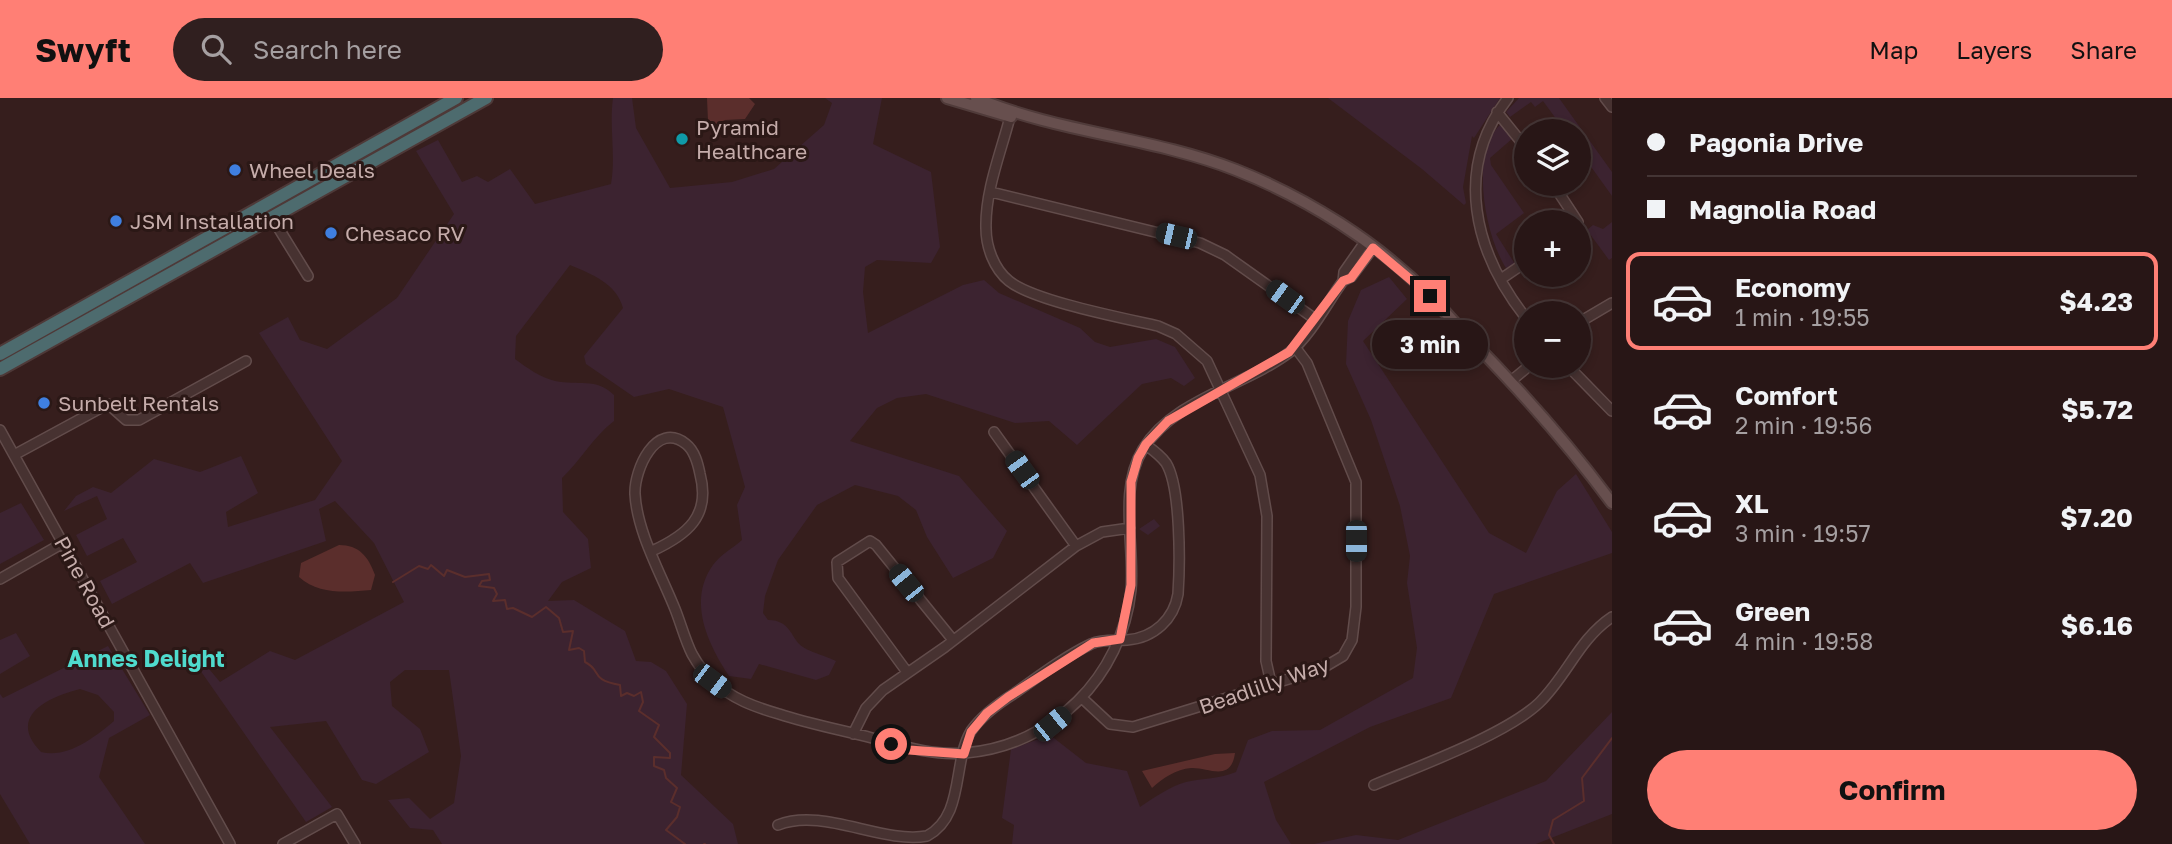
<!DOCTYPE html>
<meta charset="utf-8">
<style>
body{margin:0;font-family:"Golos Text",sans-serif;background:#301f1f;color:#f1f3f6;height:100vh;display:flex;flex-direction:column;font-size:26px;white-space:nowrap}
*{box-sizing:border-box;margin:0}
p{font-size:23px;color:#a59fa1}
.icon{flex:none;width:38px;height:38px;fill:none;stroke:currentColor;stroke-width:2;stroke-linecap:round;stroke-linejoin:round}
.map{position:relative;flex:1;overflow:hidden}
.drawer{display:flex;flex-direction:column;background:#281616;width:560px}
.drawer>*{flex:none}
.hud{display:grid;align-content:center;height:154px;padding:0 35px;background:#281616}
.buttons{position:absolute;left:1514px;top:21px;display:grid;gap:14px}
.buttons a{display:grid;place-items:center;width:77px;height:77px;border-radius:50%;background:#281616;box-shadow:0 4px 10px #0003,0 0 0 2px #443535;font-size:35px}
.end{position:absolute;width:32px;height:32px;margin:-16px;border:9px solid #ff7f75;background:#111;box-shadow:0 0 0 4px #111}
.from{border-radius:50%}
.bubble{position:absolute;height:49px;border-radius:24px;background:#281616;box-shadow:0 4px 10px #0003,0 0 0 2px #443535;font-size:23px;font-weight:700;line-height:49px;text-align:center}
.car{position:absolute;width:21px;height:42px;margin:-21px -10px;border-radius:9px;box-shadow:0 0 5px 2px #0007;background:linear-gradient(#222 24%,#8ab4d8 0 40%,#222 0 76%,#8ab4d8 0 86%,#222 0)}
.hud b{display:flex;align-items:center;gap:24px;height:66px;font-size:26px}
.hud b+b{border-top:2px solid #443535}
.hud i{width:18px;height:18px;background:#f1f3f6}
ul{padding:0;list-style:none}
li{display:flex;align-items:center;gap:21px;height:98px;margin:0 14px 10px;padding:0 21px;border:4px solid transparent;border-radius:14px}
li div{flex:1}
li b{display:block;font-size:26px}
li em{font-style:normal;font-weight:700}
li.active{border-color:#ff7f75}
li>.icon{width:63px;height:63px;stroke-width:1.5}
.cta{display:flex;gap:14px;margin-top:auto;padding:14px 35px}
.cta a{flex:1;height:80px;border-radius:42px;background:#ff7f75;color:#111;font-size:28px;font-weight:700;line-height:80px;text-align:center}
header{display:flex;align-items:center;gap:42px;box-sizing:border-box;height:98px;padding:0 35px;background:#ff7f75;color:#111}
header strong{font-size:33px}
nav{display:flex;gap:38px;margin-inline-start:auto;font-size:24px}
.search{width:490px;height:63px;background:#301f1f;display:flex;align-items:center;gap:18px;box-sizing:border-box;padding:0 24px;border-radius:38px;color:#a59fa1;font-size:26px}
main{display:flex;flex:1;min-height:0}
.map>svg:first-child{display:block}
</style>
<header>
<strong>Swyft</strong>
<div class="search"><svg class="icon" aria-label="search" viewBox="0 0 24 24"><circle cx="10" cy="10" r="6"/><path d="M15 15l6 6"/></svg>Search here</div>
<nav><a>Map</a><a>Layers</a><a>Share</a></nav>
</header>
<main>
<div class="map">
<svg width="1612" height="746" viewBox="0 0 1612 746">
<rect width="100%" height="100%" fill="#361e1d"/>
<path fill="#3c2330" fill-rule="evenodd" d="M613,0H632L636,30L670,90L732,84L774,71L824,27L832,5L825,0H882L873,46L931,74L940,149L931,165L877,162L865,169L863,194L868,235L963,187L984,182L999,195L1080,230L1095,244L1110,249L1156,241L1175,249L1195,280L1184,288L1171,280L1142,286L1077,347L1049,323L1015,325L926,296L897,300L877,310L850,343L959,378L1007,433L993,460L953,480L927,439L916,412L898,398L855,387L817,407L778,462L765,498L763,515L768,522C792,522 791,542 803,549C808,553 828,559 836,563L829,577L816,582L759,566L751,581L729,578C708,546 687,503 713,467C720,457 733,450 742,442L737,407L745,389L723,309L669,291L634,299L586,266L584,258L623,210C617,186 592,176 570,167L516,238L515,261C527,270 540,279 555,283C578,288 596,279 614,297V323C593,339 581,362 562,380L563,414L588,441L591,470L562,484L548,503L574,502L625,533L636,563L651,564L666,573L687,606L681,677L733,726L738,746H442L433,732L410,730L388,702L409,700L430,721L454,705L461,658L449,572H405L390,584L392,608L420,631L429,654L376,686L362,682L326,623L270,629L332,709L306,724L193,562L199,559L220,584L270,553L295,562L404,504L374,445L335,403L319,411L326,443L203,485L190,465L112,506L100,483L137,464L123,440L87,458L76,437L107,421L97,398L64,413L76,398L93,389L111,395L154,361L200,374L241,358L258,395L226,414L228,429L315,402L342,363L259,235L288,219L300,242L327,251L397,200L454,116L416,53L438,42L462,84L477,78L488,84L510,71L535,106L611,86C616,57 609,29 613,0Z
M1328,0H1500L1474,40L1472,38L1463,89L1466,105L1464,107L1422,71Z
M1519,0H1559L1612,74V98L1579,52L1578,33H1565L1543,3L1535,9L1531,4L1510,19L1506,14Z
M1501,26L1513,40L1490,60L1491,67L1524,115L1496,136L1515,166L1506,170C1485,138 1469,55 1501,26Z
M1612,124V160L1609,162L1587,132L1593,127L1603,131Z
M1389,179L1407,201L1363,243L1489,435L1526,455L1557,393L1576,376L1612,434V455L1494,496L1451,600L1370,629L1264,684L1276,722L1291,746H1012L1014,727L1002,720L1011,651L1050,637L1086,665L1127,673L1140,709C1155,699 1169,689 1186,684C1203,680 1219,681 1236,674L1248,642L1272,633L1320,632L1413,580L1417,550L1407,485L1410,458L1400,408L1371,322L1346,266L1348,223L1361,192Z
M21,405L44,442L0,466V415Z
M1154,421L1160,428L1148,437L1139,431Z
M16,535L30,558L0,576V542Z
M108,548L150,617L109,640L99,679L145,746H30L0,696V596L3,600ZM80,591L98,597L114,614V623C95,639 67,661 41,654C6,618 49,599 80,591Z
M1612,614V716L1536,746H1314L1356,737L1398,742L1546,683Z"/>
<path fill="#5b2e2c" d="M707,0H749L755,6L745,21L725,22L714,27L708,23Z
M339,447C359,447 368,458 375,477L371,492C347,494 319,497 299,479L301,465Z
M1235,655C1231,685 1208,669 1191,670C1176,671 1163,680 1152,690L1142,673L1215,656Z"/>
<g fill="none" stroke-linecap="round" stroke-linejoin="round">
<path stroke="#5b2e2c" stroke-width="2" d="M393,484L419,468L428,471L431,467L444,478L447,472L465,479L489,476L490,482L482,483L479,488L494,490L497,496L493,503L505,502L507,511L513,510L532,519L546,509L559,520L563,534L573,533L569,552L579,550L584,553L585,564C603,573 588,581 620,587L621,598L627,595L634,598L641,594L643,604L639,613L659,627L654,639L670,655V660L654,659V668L664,672L666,680L677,690L671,704L680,709L677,719L666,732L685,746
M704,746H705
M1554,746L1549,737L1553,722L1584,703L1582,680L1612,640"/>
<g stroke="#624c4b" stroke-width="12">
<path id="minor" d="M1508,0C1453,71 1474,154 1526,220
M1605,0L1612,9
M1497,14L1526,50
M1010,19C1001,54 985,93 986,130C986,149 994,171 1009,183C1034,203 1123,220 1158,228L1176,236L1207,263L1260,377L1267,418L1266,563L1271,585
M1553,86L1578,124
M991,94L1200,145L1225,157L1315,221
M271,118L308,178
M1501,181L1526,164
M1343,183L1351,179L1373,150
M1578,225L1612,205
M1568,268L1612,313
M1511,283L1529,268
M0,332L230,746
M994,334L1076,448
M14,357L108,306L126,322H139L246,263
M652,453C687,437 711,418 700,376C698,366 695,353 686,346C656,322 634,372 635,396C637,434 661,476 675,511C681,526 685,542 692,556C697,565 705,576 713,583C732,601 755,609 779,616C810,626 841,632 872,640C902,648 933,658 965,655C1053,648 1122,578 1131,492C1135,447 1118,392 1143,351C1174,301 1245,288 1290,254C1311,237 1327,205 1343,183L1344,174L1365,144
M0,481L63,445
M907,574L838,480L837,464L870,443L876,447L953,542
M1082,600L1110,626L1133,629L1321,571L1343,558L1352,542L1356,509V384L1307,265L1295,249
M853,636L866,610L883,592L945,549L1076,448L1102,434L1130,430
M1374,687C1419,668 1505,637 1539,605C1567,578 1579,541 1612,519
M778,727C823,709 881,746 927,738C965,718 952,665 971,633C982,617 999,605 1015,595C1039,578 1064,559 1091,546C1103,541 1115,543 1127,542C1154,540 1174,521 1178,496C1180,467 1181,389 1166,365C1161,358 1153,352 1146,347
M283,746L337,716L355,746"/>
</g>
<g stroke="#503b3a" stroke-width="14">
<path id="major" d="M947,0L1011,19
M976,0C1059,35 1152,39 1236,72C1307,100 1377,144 1430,198C1444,212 1456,227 1470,241C1521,293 1569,347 1612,405"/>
</g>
<g stroke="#4e3938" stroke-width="16">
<path id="highway" d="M0,256L456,0
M0,271L486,0"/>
</g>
<use href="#minor" stroke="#473231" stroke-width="9"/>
<use href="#major" stroke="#674f4e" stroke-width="10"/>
<use href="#highway" stroke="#4d6b6e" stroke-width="12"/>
</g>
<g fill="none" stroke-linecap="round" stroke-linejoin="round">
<path stroke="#ff7f75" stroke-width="9" d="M891,646L909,652L964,656L971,634L987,615L1008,599L1093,545L1120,541L1131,487V384L1138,360L1146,346L1168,323L1289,254L1343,183L1351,180L1373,150L1430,198"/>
</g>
<circle fill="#0f9aa8" stroke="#2b1816" stroke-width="2.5" cx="682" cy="41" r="7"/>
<g fill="#3f7fe0" stroke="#2b1816" stroke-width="2.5">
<circle cx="235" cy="72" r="7"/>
<circle cx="116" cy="123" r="7"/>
<circle cx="331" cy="135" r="7"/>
<circle cx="44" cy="305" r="7"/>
</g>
<g text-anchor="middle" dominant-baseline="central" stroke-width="6" stroke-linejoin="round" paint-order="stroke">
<g font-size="21" fill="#c5acaa" stroke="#2b1816" text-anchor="start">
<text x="696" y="29">Pyramid<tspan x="696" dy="24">Healthcare</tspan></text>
<text x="249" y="72">Wheel Deals</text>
<text x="130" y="123">JSM Installation</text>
<text x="345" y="135">Chesaco RV</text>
<text x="58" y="305">Sunbelt Rentals</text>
</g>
<g font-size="21" fill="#c5acaa" stroke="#2b1816">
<text transform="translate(85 484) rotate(61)">Pine Road</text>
<text transform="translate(1264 587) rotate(-19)">Beadlilly Way</text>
</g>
<g font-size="23" font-weight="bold" fill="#4fdbcd" stroke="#2b1816">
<text x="146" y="560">Annes Delight</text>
</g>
</g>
</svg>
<div class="buttons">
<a><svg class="icon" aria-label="layers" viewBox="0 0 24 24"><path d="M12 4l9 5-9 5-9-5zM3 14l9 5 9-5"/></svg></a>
<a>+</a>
<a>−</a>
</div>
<i class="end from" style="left:891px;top:646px"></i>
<i class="end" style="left:1430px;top:198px"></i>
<div class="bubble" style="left:1372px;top:222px;width:116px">3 min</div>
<i class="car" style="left:1176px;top:138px;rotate:283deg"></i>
<i class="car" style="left:1285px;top:199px;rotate:306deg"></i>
<i class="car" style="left:1022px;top:372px;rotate:324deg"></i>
<i class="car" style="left:1356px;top:443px;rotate:180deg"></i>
<i class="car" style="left:906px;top:485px;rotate:321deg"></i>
<i class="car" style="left:712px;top:583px;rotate:127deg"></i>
<i class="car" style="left:1052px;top:626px;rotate:51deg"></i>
</div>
<section class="drawer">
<div class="hud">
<b><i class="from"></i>Pagonia Drive</b>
<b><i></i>Magnolia Road</b>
</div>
<ul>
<li class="active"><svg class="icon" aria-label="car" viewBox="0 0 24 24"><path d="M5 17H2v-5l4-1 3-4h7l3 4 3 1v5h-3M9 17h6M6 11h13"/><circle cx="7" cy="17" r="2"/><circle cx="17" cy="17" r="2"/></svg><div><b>Economy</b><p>1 min · 19:55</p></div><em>$4.23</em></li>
<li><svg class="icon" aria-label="car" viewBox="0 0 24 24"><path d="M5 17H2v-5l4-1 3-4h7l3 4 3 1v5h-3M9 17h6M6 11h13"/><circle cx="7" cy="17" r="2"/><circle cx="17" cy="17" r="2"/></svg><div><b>Comfort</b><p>2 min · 19:56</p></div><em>$5.72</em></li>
<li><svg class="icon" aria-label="car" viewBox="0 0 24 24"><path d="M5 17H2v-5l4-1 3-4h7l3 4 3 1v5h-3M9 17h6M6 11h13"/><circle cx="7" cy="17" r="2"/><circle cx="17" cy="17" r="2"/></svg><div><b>XL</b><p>3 min · 19:57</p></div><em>$7.20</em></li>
<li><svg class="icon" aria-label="car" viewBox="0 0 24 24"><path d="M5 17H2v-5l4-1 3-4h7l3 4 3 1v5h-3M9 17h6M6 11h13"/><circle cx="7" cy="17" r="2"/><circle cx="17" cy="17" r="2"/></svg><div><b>Green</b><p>4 min · 19:58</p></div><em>$6.16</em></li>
</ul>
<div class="cta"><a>Confirm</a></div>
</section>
</main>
